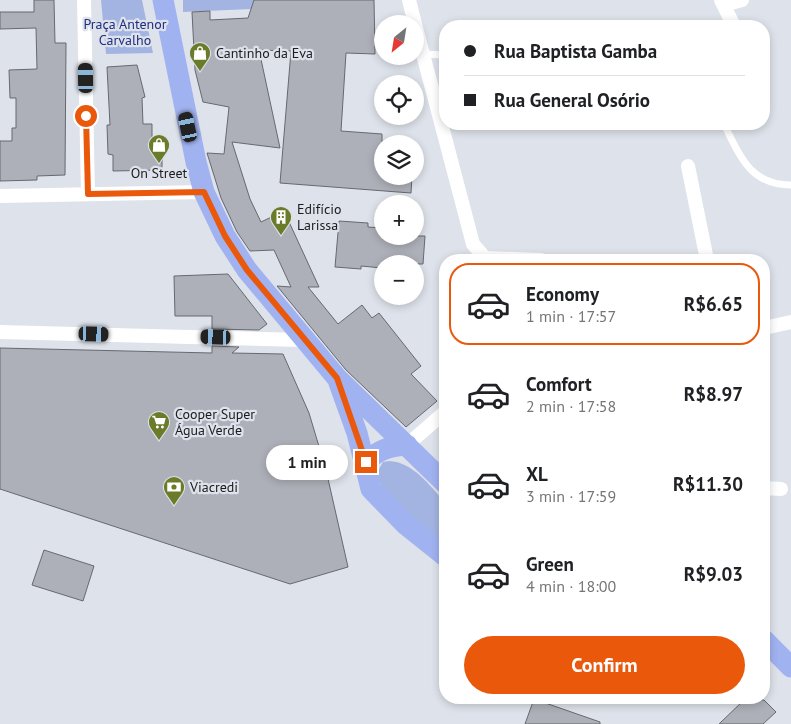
<!DOCTYPE html>
<meta charset="utf-8">
<style>
body{margin:0;font-family:"PT Sans",sans-serif;background:#f6f6f6;color:#202124;height:100vh;display:flex;flex-direction:column;font-size:19px;white-space:nowrap}
*{box-sizing:border-box;margin:0}
p{font-size:16px;color:#757577}
.icon{flex:none;width:28px;height:28px;fill:none;stroke:currentColor;stroke-width:2;stroke-linecap:round;stroke-linejoin:round}
.map{position:relative;flex:1;overflow:hidden}
.drawer{position:absolute;left:439px;top:254px;width:331px;height:450px;display:flex;flex-direction:column;background:#fff;border-radius:20px;box-shadow:0 2px 8px #0003}
.drawer>*{flex:none}
.top-card{position:absolute;left:439px;top:20px;width:331px;height:110px;border-radius:20px;box-shadow:0 2px 8px #0003;display:grid;align-content:center;height:110px;padding:0 25px;background:#fff}
.needle{width:32px;rotate:210deg}
.fabs{position:absolute;left:374px;top:15px;display:grid;gap:10px}
.fabs a{display:grid;place-items:center;width:50px;height:50px;border-radius:50%;background:#fff;box-shadow:0 2px 8px #0003;font-size:25px}
.end{position:absolute;width:22px;height:22px;margin:-11px;border:6px solid #ea580c;background:#fff;box-shadow:0 0 0 2px #fff}
.from{border-radius:50%}
.bubble{position:absolute;height:35px;border-radius:18px;background:#fff;box-shadow:0 2px 8px #0003;font-size:16px;font-weight:600;line-height:35px;text-align:center}
.car{position:absolute;width:15px;height:30px;margin:-15px -8px;border-radius:6px;box-shadow:0 0 4px 1px #0007;background:linear-gradient(#222 24%,#8ab4d8 0 40%,#222 0 76%,#8ab4d8 0 86%,#222 0)}
.top-card b{display:flex;align-items:center;gap:18px;height:48px;font-size:19px}
.top-card b+b{border-top:1px solid #e0e0e0}
.top-card i{width:12px;height:12px;background:#202124}
ul{padding:9px 0 0;list-style:none}
li{display:flex;align-items:center;gap:15px;height:82px;margin:0 10px 8px;padding:0 15px;border:2px solid transparent;border-radius:20px}
li div{flex:1}
li b{display:block;font-size:19px}
li em{font-style:normal;font-weight:600}
li.selected{border-color:#ea580c}
li>.icon{width:45px;height:45px;stroke-width:1.5}
.action{display:flex;gap:10px;margin-top:auto;padding:10px 25px}
.action a{flex:1;height:58px;border-radius:30px;background:#ea580c;color:#fff;font-size:20px;font-weight:600;line-height:58px;text-align:center}
.map>svg:first-child{display:block}
</style>
<div class="map">
<svg width="791" height="724" viewBox="0 0 791 724">
<rect width="100%" height="100%" fill="#dee2ea"/>
<path fill="#a4b4e2" d="M101,0H142L153,53L106,54Z
M183,0H254L251,9L183,12Z
M389,461C413,462 429,485 445,502V547L385,493L376,474L383,462Z"/>
<path fill="#adb0b8" stroke="#666970" d="M34,0H54L55,43H66L65,175L37,176V180L0,181V141H12V128H16V98H10L9,70L37,69L36,28L0,29V12H34Z
M254,0H374L375,54L346,53L341,131L382,134V176H412L411,193L280,183L291,51L259,50L280,148L232,142L250,199L261,222L284,211L319,287H308L338,324L362,305L372,318L379,313L421,366L411,374L437,401L406,427L346,370L277,286L291,287L274,250L250,251L237,232L221,198L207,153L224,154L229,107L203,102L195,70L192,12L210,11V20L248,18Z
M137,65L145,97L142,98L143,124H152V153H162V170L113,171V155L108,154L107,125H110L107,67Z
M339,221L368,223V227L382,228V236H425L423,264H382V268L361,266V269L335,267Z
M228,274L267,324L259,330L212,329V316H175L174,276Z
M212,346L239,347L232,353L283,354L309,413L326,470L348,567L290,584L0,489V348L212,353Z
M44,550L94,566L83,601L32,585Z
M534,699L600,722V724H525Z
M745,699L764,700L776,712L763,724H719Z"/>
<g fill="none" stroke-linecap="round" stroke-linejoin="round">
<path stroke="#fff" stroke-width="7" d="M423,54L445,55
M724,124C740,156 750,185 791,185"/>
<path stroke="#fff" stroke-width="14" d="M84,0L88,194
M409,0L415,24
M721,0L734,26
M724,5L742,0
M415,24L473,244L485,258L541,260
M688,166L707,260
M0,196L204,192
M764,328L791,322
M0,332L303,340
M407,445L445,412
M764,488L781,489"/>
<path stroke="#a1b2f1" stroke-width="21" d="M163,0L196,162L204,192L225,236L247,270L337,378L445,483
M339,383L357,433L371,489L405,524L445,556
M365,462C379,450 389,446 407,445
M764,640L791,667"/>
</g>
<g fill="none" stroke-linecap="round" stroke-linejoin="round">
<path stroke="#ea580c" stroke-width="6" d="M86,116L88,194L204,192L225,236L247,270L337,378L366,462"/>
</g>
<defs>
<g id="shop-pin" transform="scale(1.125)"><path d="M0 17L-7.5 6A9.5 9.5 0 1 1 7.5 6Z" fill="#6a7b29" stroke="#dee2ea"/><path d="M-5-2.5h2.3a2.7 3.5 0 0 1 5.4 0H5L5.5 6h-11ZM-1.5-2.5h3a1.5 2.3 0 0 0-3 0Z" fill="#fff"/></g>
<g id="building-pin" transform="scale(1.125)"><path d="M0 17L-7.5 6A9.5 9.5 0 1 1 7.5 6Z" fill="#6a7b29" stroke="#dee2ea"/><path d="M-4-6H4V6H1V3H-1V6H-4ZM-2.5-4.3h1.7v1.8h-1.7ZM.8-4.3h1.7v1.8H.8ZM-2.5-1h1.7V.8h-1.7ZM.8-1h1.7V.8H.8Z" fill="#fff"/></g>
<g id="supermarket-pin" transform="scale(1.125)"><path d="M0 17L-7.5 6A9.5 9.5 0 1 1 7.5 6Z" fill="#6a7b29" stroke="#dee2ea"/><path d="M-6-5.5h2.5l.6 2H6L4.5 2H-2.5L-4.4-4H-6ZM-1.5 3.2a1.3 1.3 0 1 0 .1 0ZM3 3.2a1.3 1.3 0 1 0 .1 0Z" fill="#fff"/></g>
<g id="bank-pin" transform="scale(1.125)"><path d="M0 17L-7.5 6A9.5 9.5 0 1 1 7.5 6Z" fill="#6a7b29" stroke="#dee2ea"/><path d="M-6-4H6V4H-6ZM0-2.3a2.3 2.3 0 1 0 0 4.6a2.3 2.3 0 1 0 0-4.6Z" fill="#fff"/></g>
</defs>
<g fill-rule="evenodd">
<use href="#shop-pin" x="200" y="53"/>
<use href="#shop-pin" x="159" y="145"/>
<use href="#building-pin" x="281" y="217"/>
<use href="#supermarket-pin" x="159" y="422"/>
<use href="#bank-pin" x="174" y="487"/>
</g>
<g text-anchor="middle" dominant-baseline="central" stroke-width="4.5" stroke-linejoin="round" paint-order="stroke">
<g font-size="14" fill="#202e82" stroke="#dee2ea">
<text x="125" y="24">Praça Antenor<tspan x="125" dy="16">Carvalho</tspan></text>
</g>
<g font-size="14" fill="#1b1c1f" stroke="#dee2ea" text-anchor="start">
<text x="216" y="53">Cantinho da Eva</text>
<text x="159" y="173" text-anchor="middle">On Street</text>
<text x="297" y="209">Edifício<tspan x="297" dy="16">Larissa</tspan></text>
<text x="175" y="414">Cooper Super<tspan x="175" dy="16">Água Verde</tspan></text>
<text x="190" y="487">Viacredi</text>
</g>
</g>
</svg>
<div class="fabs">
<a><svg class="needle" viewBox="-14 -14 28 28"><path d="M0-13l5 13h-10z" fill="#e53935"/><path d="M0 13l5-13h-10z" fill="#757577"/></svg></a>
<a><svg class="icon" aria-label="locate" viewBox="0 0 24 24"><circle cx="12" cy="12" r="6"/><path d="M12 2v4M12 18v4M2 12h4M18 12h4"/></svg></a>
<a><svg class="icon" aria-label="layers" viewBox="0 0 24 24"><path d="M12 4l9 5-9 5-9-5zM3 14l9 5 9-5"/></svg></a>
<a>+</a>
<a>−</a>
</div>
<i class="end from" style="left:86px;top:116px"></i>
<i class="end" style="left:366px;top:462px"></i>
<div class="bubble" style="left:266px;top:445px;width:82px">1 min</div>
<i class="car" style="left:86px;top:78px;rotate:359deg"></i>
<i class="car" style="left:188px;top:127px;rotate:348deg"></i>
<i class="car" style="left:94px;top:334px;rotate:92deg"></i>
<i class="car" style="left:216px;top:337px;rotate:272deg"></i>
<div class="top-card">
<b><i class="from"></i>Rua Baptista Gamba</b>
<b><i></i>Rua General Osório</b>
</div>
<section class="drawer">
<ul>
<li class="selected"><svg class="icon" aria-label="car" viewBox="0 0 24 24"><path d="M5 17H2v-5l4-1 3-4h7l3 4 3 1v5h-3M9 17h6M6 11h13"/><circle cx="7" cy="17" r="2"/><circle cx="17" cy="17" r="2"/></svg><div><b>Economy</b><p>1 min · 17:57</p></div><em>R$6.65</em></li>
<li><svg class="icon" aria-label="car" viewBox="0 0 24 24"><path d="M5 17H2v-5l4-1 3-4h7l3 4 3 1v5h-3M9 17h6M6 11h13"/><circle cx="7" cy="17" r="2"/><circle cx="17" cy="17" r="2"/></svg><div><b>Comfort</b><p>2 min · 17:58</p></div><em>R$8.97</em></li>
<li><svg class="icon" aria-label="car" viewBox="0 0 24 24"><path d="M5 17H2v-5l4-1 3-4h7l3 4 3 1v5h-3M9 17h6M6 11h13"/><circle cx="7" cy="17" r="2"/><circle cx="17" cy="17" r="2"/></svg><div><b>XL</b><p>3 min · 17:59</p></div><em>R$11.30</em></li>
<li><svg class="icon" aria-label="car" viewBox="0 0 24 24"><path d="M5 17H2v-5l4-1 3-4h7l3 4 3 1v5h-3M9 17h6M6 11h13"/><circle cx="7" cy="17" r="2"/><circle cx="17" cy="17" r="2"/></svg><div><b>Green</b><p>4 min · 18:00</p></div><em>R$9.03</em></li>
</ul>
<div class="action"><a>Confirm</a></div>
</section>
</div>
